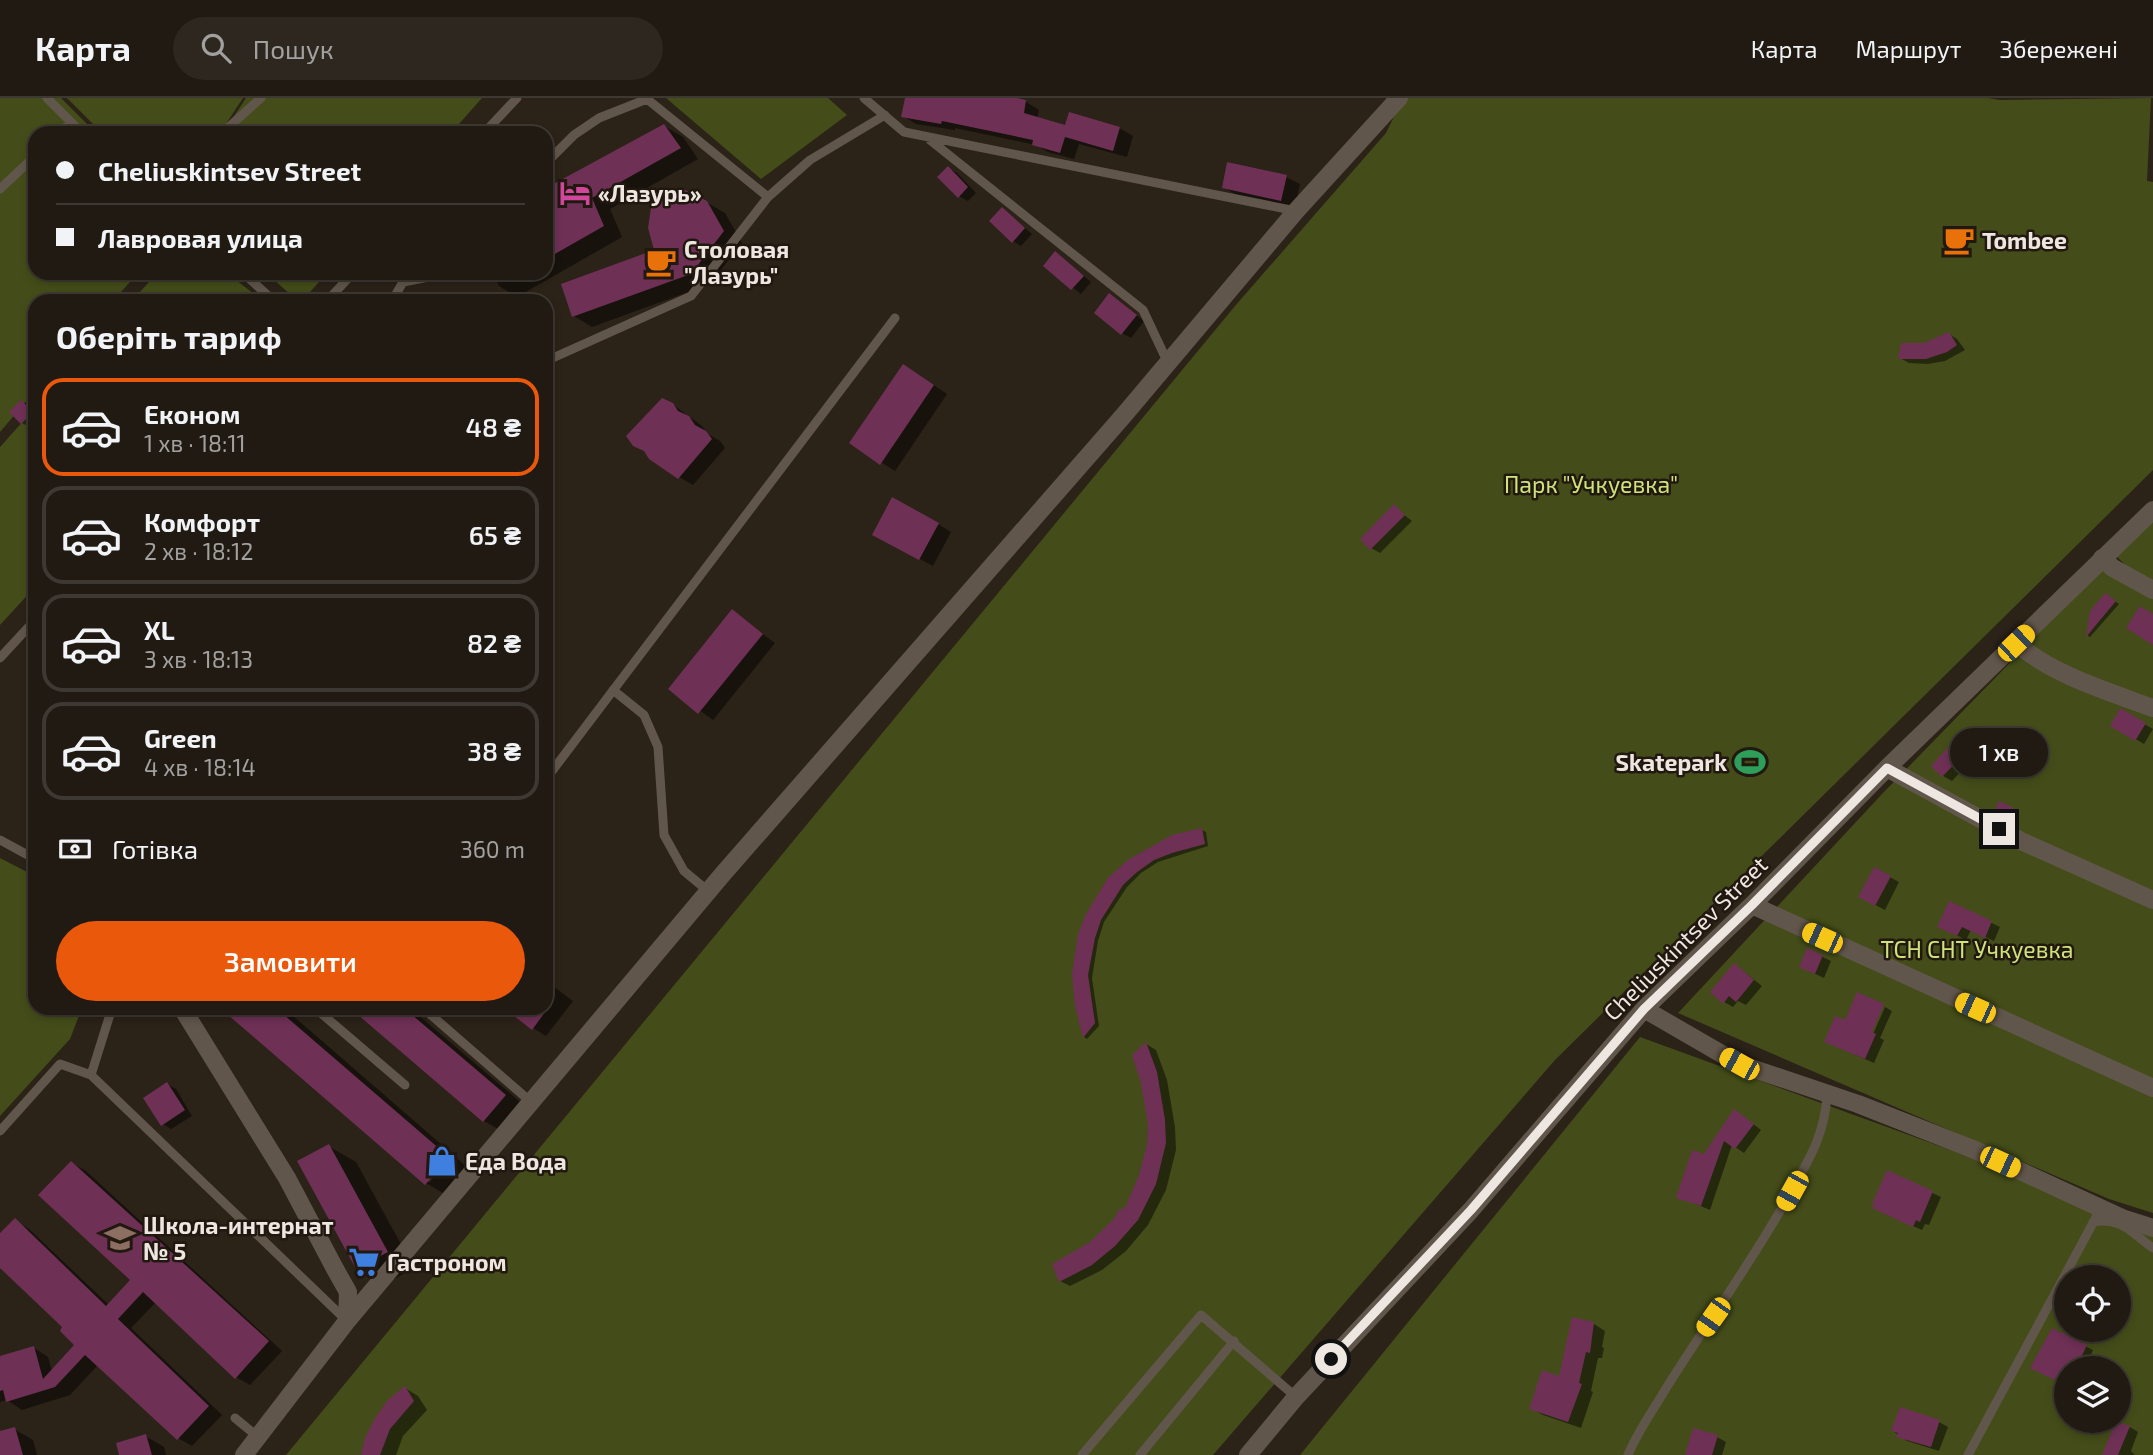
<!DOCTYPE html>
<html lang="uk">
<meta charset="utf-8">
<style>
body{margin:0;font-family:"Exo 2",sans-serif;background:#2d2720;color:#f1f3f6;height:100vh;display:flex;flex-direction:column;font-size:26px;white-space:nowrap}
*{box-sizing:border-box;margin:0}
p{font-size:23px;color:#a2a19f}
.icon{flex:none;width:38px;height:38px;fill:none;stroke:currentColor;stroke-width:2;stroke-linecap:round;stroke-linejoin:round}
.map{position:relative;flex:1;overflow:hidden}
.side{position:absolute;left:28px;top:196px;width:525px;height:721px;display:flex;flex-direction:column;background:#201a12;border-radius:21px;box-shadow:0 4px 10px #0003,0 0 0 2px #3d3832}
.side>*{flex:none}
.hud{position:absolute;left:28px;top:28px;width:525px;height:154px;border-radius:21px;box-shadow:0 4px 10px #0003,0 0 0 2px #3d3832;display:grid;align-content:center;height:154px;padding:0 28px;background:#201a12}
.buttons{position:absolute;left:2054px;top:1167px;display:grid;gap:14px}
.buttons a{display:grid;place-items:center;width:77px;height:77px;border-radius:50%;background:#201a12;box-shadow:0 4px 10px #0003,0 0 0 2px #3d3832;font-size:35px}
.end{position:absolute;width:32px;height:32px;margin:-16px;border:9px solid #eee7e1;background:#111;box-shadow:0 0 0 4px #111}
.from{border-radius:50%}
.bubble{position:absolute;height:49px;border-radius:24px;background:#201a12;box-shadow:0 4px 10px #0003,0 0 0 2px #3d3832;font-size:23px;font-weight:600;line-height:49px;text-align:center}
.car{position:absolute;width:21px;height:42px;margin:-21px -10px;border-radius:9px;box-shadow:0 0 5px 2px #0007;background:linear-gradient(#f5c518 24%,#345 0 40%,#f5c518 0 76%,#345 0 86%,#f5c518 0)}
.hud b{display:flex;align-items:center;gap:24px;height:66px;font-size:26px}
.hud b+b{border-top:2px solid #3d3832}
.hud i{width:18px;height:18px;background:#f1f3f6}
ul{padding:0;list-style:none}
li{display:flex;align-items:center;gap:21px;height:98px;margin:0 14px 10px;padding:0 14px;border:4px solid #3d3832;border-radius:21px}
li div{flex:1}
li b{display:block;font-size:26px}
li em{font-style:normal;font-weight:600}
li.selected{border-color:#ea580c}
li>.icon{width:63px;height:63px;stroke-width:1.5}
h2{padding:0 28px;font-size:32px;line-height:84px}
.pay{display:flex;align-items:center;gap:18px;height:77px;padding:0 28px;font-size:26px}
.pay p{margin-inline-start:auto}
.button{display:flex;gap:14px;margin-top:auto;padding:14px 28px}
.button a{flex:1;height:80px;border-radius:42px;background:#ea580c;color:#fff;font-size:28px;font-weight:600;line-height:80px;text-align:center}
header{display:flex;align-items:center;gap:42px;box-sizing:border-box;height:98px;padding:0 35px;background:#201a12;border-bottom:2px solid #3d3832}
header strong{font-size:33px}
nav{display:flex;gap:38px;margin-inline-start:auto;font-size:24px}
.search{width:490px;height:63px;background:#2d2720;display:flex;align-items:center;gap:18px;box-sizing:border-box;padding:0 24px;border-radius:38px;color:#a2a19f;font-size:26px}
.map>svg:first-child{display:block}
</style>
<header>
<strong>Карта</strong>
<div class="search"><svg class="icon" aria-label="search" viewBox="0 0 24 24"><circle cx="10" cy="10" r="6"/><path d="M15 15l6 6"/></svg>Пошук</div>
<nav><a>Карта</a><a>Маршрут</a><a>Збережені</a></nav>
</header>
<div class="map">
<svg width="2153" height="1357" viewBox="0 0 2153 1357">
<rect width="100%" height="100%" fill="#2b2218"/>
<path fill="#444d19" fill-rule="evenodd" d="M0,0H61L96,35H35V175H138L113,203H35V293L0,334Z
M67,0H243L220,35H102Z
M246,0H482L451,35H223Z
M666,0H828L847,17L761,81Z
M1403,0H1988L2000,2L2151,0L2147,83L2153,84V372L1555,962L1213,1357H286L1235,208L1386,35Z
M157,175H227L263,203H132Z
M266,175H327L302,203H298Z
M35,310V489L0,527V349Z
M2153,421V486L2139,480L2115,457Z
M2104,468L2153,495V1115L2109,1101L1678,915L1882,696Z
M0,760L35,778V910H82L70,941L0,1018Z
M1640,939L2153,1126V1357H1300ZM2067,1180H2119V1232H2067ZM2067,1270H2119V1323H2067Z"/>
<path fill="#0007" d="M907,0H1008L1026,4L1039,12L1037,21L1066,29L1119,30L1133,38L1127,59L1079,46L1074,61L1048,54L1036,47L955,30V32L916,26L903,18Z
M664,28L683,39L698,61L610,111L622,139L517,199L499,188L493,175H546V119Z
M948,70L957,75L976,95L968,103L959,98Z
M1286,79L1300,86L1295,109L1237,97L1223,89Z
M706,104L725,115L742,145L710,186L592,229L574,218L657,153Z
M1002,111L1032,136L1021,148L1013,143Z
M1056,156L1091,184L1081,196L1045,167Z
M1110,197L1144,223L1131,240L1122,235Z
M1949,236L1957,241L1965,252L1945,263L1928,266L1909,265L1900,260Z
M917,276L947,296L895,373L851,345Z
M672,306L702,328L708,336L720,343L725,350L693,387L679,379Z
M25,307L35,317L26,327L22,325Z
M1394,409L1412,423L1380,455L1371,450Z
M938,426L951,434L933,468L888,444Z
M2106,497L2119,506L2090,539L2088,538L2091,514Z
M733,514L775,545L713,622L670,591Z
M2121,613L2153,631L2144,646L2112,627Z
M1956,644L1974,659L1952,683L1943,678Z
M2000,706L2017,714L2013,724L1996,715Z
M1202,732L1206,734L1208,748L1158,764L1141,775L1127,789L1104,824L1098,843L1092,880L1099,928L1087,941L1084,939L1074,876L1118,771L1142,754L1173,739Z
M1875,771L1899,784L1885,812L1860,799Z
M1950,805L2000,829L1994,843L1971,832L1966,842L1948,833Z
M1808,852L1831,863L1824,880L1809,873Z
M1735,867L1762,888L1746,907L1738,903L1733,909L1724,904Z
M546,883L573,903L546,938L533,930L512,910H546Z
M1885,909L1892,913L1880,940L1884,942L1874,965L1835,948L1846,925L1870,943Z
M223,910H284L450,1054L425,1084H430L453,1057L475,1076L453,1101L426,1085Z
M352,910H410L532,1014L512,1039L484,1023Z
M1146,946L1156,952L1167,982L1175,1029L1176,1052L1166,1092L1148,1127L1126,1153L1102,1172L1070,1188L1060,1183L1091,1145L1125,1114L1141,1078L1149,1047Z
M167,986L176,991L192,1018L171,1031L163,1026Z
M1743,1018L1761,1032L1744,1055L1732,1047L1710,1112L1679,1099L1704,1058Z
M328,1048L356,1064L414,1170L385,1186L358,1170Z
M71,1065L86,1073L282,1253L250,1287L236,1279L156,1204L131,1230L222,1317L192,1348L178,1340L98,1267L70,1297L22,1312L7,1302L0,1304V1259L34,1250L48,1259L52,1273L77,1247L65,1229L0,1168V1138L15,1123L29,1131L109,1207L133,1182Z
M1888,1074L1941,1099L1929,1127L1925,1126L1922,1132L1883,1115Z
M1594,1226L1605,1233L1602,1249L1604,1250L1602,1260H1598L1591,1293L1593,1294L1581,1330L1543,1317L1531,1310L1560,1280Z
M2052,1232L2093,1252L2085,1270H2067Z
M405,1290L418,1298L427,1312L403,1338L396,1357H364Z
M1939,1324L1948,1329L1939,1353L1907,1343L1893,1333Z
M2130,1329L2138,1334L2131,1353L2135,1357H2104Z
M14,1331L33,1342L37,1357H0V1335Z
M145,1338L164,1349L166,1357H118Z
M1717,1339L1726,1344L1722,1357H1690Z"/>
<path fill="#6f3056" d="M905,0H1017L1026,2L1024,15L1065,27L1069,14L1120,29L1113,53L1065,39L1060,55L1032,47L1033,42L942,23L941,26L901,19Z
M664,26L681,50L592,100L604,128L546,161V117L555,111L546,90Z
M1227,64L1287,77L1281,103L1222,90Z
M948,68L968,89L958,100L937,79Z
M681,90L707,103L724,133L691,176L572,219L561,186L654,152L648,130L652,103Z
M1002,109L1025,130L1012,145L989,123Z
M1055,153L1084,178L1071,192L1043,168Z
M1109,195L1137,217L1121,237L1094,215Z
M1949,234L1957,247L1947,254L1926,261H1898L1901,245H1924Z
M903,266L934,287L880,367L849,345Z
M662,300L673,305L678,313L689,318L695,327L706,333L712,341L678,381L649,361L644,353L633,348L626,338Z
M21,302L33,314L21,326L9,314Z
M892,399L939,425L919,462L872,437Z
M1394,406L1405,417L1370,452L1360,441Z
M2105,495L2116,503L2086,539L2090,513Z
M2140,508L2153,516V547L2126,530Z
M732,511L763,536L698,616L668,591Z
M2120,610L2146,625L2135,643L2110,628Z
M1955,642L1967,653L1942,679L1931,668Z
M1999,703L2014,710L2008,723L1994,715Z
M1202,730L1205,746L1172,755L1154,762L1137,774L1123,787L1101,822L1095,840L1088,877L1095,925L1083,940L1075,908L1072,876L1078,836L1086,816L1108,780L1129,761L1172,737Z
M1874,769L1891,778L1875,808L1858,799Z
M1949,803L1992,823L1985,840L1962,829L1957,838L1937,829Z
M1807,850L1823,857L1815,876L1799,869Z
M1734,865L1754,882L1736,904L1729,898L1723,906L1710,894Z
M1857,894L1884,906L1872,934L1876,936L1865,961L1824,944L1835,918L1845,922Z
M220,910H276L449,1059L425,1087Z
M350,910H404L506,997L483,1024Z
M504,910H548L532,932Z
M1146,944L1157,974L1165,1022L1166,1045L1156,1086L1138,1122L1115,1148L1092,1167L1059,1184L1052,1166L1090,1144L1114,1121L1120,1110L1124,1112L1139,1077L1147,1047L1148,1027L1141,985L1132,957Z
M167,984L185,1012L161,1028L143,1000Z
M1734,1011L1754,1026L1735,1051L1724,1043L1701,1108L1676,1100L1692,1052L1704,1056Z
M329,1046L388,1154L356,1171L297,1063Z
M71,1063L269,1243L235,1281L143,1194L118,1221L209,1308L177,1342L85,1257L55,1289L6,1304L3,1292L0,1293V1258L34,1248L43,1281L74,1247L60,1233L62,1229L0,1170V1135L15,1120L106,1208L130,1182L38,1097Z
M1887,1072L1933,1093L1920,1124L1916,1122L1913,1129L1872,1110L1874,1107L1872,1106Z
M1572,1219L1594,1224L1590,1255L1586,1254L1579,1285L1582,1286L1568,1324L1529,1311L1542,1272L1559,1278Z
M2052,1230L2087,1247L2076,1270H2067V1288L2030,1270Z
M405,1288L414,1303L390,1331L380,1357H361L365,1340L375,1320L388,1302Z
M1900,1309L1940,1322L1931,1349L1896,1339L1898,1335L1891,1333Z
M2116,1323L2130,1328L2118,1357H2102Z
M15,1329L23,1357H0V1333Z
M1693,1330L1718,1337L1712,1357H1685Z
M146,1336L152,1357H119L116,1345Z"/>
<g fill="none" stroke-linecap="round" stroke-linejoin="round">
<path stroke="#61564b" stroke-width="9" d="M47,0L82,35
M864,0L904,34L1296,113
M60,35L70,25
M222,35L261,0
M484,35L517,0
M930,42L1143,212L1168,265
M546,65L574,37L599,20L647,1L768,99L810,62L885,17
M0,91L35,58
M243,175L274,203
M327,203L353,175
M392,203L403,184L449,175
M546,263L691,198L768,99
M0,560L35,522
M613,592L644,617L658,649L664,737L684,773L708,793
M546,681L895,220
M0,742L35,761
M315,910L405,987
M423,910L531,1004
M91,977L112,910
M0,1033L60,966L91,977L346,1222
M2093,1124C2123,1119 2131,1135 2153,1150
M235,1320L258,1339
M1082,1357L1201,1217L1296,1299
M1140,1357L1234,1243
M1628,1357C1637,1335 1650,1317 1662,1297C1703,1230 1750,1168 1788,1099C1808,1063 1825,1038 1827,996
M1968,1357L2101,1110"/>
<path stroke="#61564b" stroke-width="18" d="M2102,460L2113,470L2153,492
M2016,545C2053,577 2107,593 2153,610
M1887,670L2021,743L2153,802
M1752,807L2153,990
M182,910L287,1080L334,1169L348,1194L347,1223
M1644,911L1739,966L1858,1006L1975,1052L2122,1120L2153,1130
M244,1357L347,1223L722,777L1124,317L1296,113L1399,0
M1248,1357L1296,1299L1471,1112L1644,911L1752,807L1887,670L2153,412"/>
</g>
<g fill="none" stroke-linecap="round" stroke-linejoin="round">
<path stroke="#eee7e1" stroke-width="9" d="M1331,1261L1471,1112L1644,911L1752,807L1887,670L1999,731"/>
</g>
<defs>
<g id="hotel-bare" transform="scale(2.415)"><path d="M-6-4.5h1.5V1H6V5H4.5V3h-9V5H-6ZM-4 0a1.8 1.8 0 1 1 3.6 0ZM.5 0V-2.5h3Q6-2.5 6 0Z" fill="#d1479c" stroke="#21180f" stroke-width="2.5" paint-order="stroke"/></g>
<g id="cafe-bare" transform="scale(2.415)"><path d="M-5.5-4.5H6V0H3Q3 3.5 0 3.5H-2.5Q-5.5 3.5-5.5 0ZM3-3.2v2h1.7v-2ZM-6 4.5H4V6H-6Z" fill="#e8710a" stroke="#21180f" stroke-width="2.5" paint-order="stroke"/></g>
<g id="stadium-bare" transform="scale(2.415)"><path d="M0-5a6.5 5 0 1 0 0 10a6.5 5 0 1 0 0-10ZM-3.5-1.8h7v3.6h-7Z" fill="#2e9e5b" stroke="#21180f" stroke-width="2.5" paint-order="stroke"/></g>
<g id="shop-bare" transform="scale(2.415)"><path d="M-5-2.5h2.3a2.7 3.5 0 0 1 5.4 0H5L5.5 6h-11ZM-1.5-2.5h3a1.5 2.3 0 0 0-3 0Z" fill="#3f7fe0" stroke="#21180f" stroke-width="2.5" paint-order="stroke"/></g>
<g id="school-bare" transform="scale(2.415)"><path d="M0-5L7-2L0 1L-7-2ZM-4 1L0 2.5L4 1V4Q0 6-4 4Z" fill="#8d6e63" stroke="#21180f" stroke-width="2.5" paint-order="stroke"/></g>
<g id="supermarket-bare" transform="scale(2.415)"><path d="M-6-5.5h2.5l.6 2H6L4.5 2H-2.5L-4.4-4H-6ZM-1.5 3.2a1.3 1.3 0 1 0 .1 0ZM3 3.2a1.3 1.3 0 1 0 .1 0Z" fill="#3f7fe0" stroke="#21180f" stroke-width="2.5" paint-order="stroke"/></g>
</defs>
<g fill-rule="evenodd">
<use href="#hotel-bare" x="575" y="95"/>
<use href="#cafe-bare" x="1959" y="142"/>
<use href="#cafe-bare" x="661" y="164"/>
<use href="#stadium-bare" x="1750" y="664"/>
<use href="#shop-bare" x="442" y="1063"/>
<use href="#school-bare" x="120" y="1140"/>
<use href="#supermarket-bare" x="364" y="1164"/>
</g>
<g text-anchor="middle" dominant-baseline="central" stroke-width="5" stroke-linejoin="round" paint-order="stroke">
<g font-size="23" font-weight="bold" fill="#eee7e1" stroke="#21180f" text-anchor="start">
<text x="598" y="95">«Лазурь»</text>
<text x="1982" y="142">Tombee</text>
<text x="684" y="151">Столовая<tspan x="684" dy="26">"Лазурь"</tspan></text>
<text x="1727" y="664" text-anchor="end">Skatepark</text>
<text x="465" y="1063">Еда Вода</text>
<text x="143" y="1127">Школа-интернат<tspan x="143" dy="26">№ 5</tspan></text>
<text x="387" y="1164">Гастроном</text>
</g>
<g font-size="23" fill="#cfe37a" stroke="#21180f">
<text x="1591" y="386">Парк "Учкуевка"</text>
<text x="1977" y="851">ТСН СНТ Учкуевка</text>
</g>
<g font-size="23" fill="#eee7e1" stroke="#21180f">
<text transform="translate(1685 840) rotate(-45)">Cheliuskintsev Street</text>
</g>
</g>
</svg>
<div class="buttons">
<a><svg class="icon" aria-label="locate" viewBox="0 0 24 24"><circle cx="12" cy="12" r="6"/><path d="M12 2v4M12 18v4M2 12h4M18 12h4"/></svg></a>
<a><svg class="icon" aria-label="layers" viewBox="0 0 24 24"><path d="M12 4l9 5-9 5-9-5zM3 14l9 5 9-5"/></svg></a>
</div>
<i class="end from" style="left:1331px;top:1261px"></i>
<i class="end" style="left:1999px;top:731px"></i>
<div class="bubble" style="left:1950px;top:630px;width:98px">1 хв</div>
<i class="car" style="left:2016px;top:545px;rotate:46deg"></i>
<i class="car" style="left:1822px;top:840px;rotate:294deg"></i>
<i class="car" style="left:1975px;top:910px;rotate:294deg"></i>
<i class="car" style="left:1739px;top:966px;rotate:299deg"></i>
<i class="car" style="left:2000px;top:1064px;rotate:115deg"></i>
<i class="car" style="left:1792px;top:1093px;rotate:209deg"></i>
<i class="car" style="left:1713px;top:1219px;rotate:215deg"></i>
<div class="hud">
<b><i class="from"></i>Cheliuskintsev Street</b>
<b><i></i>Лавровая улица</b>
</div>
<section class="side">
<h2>Оберіть тариф</h2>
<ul>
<li class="selected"><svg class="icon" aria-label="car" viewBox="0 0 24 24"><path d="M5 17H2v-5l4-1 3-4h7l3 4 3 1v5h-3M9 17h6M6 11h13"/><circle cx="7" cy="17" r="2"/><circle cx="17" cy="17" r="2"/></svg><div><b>Економ</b><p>1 хв · 18:11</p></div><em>48 ₴</em></li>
<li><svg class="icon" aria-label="car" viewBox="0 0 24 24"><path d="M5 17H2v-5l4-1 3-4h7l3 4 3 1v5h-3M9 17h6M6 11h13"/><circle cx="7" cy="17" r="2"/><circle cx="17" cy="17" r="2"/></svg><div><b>Комфорт</b><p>2 хв · 18:12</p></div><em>65 ₴</em></li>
<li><svg class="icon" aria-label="car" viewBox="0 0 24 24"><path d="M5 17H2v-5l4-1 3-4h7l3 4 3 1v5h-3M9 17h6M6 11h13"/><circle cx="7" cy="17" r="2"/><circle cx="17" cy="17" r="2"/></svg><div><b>XL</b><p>3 хв · 18:13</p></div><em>82 ₴</em></li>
<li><svg class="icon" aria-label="car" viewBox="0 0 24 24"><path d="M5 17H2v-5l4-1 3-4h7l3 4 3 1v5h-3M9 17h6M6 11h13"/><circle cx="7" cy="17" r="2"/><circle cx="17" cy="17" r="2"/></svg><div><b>Green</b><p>4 хв · 18:14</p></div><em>38 ₴</em></li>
</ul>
<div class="pay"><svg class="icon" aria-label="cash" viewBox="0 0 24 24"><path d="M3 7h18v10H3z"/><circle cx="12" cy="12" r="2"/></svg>Готівка<p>360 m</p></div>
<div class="button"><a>Замовити</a></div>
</section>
</div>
